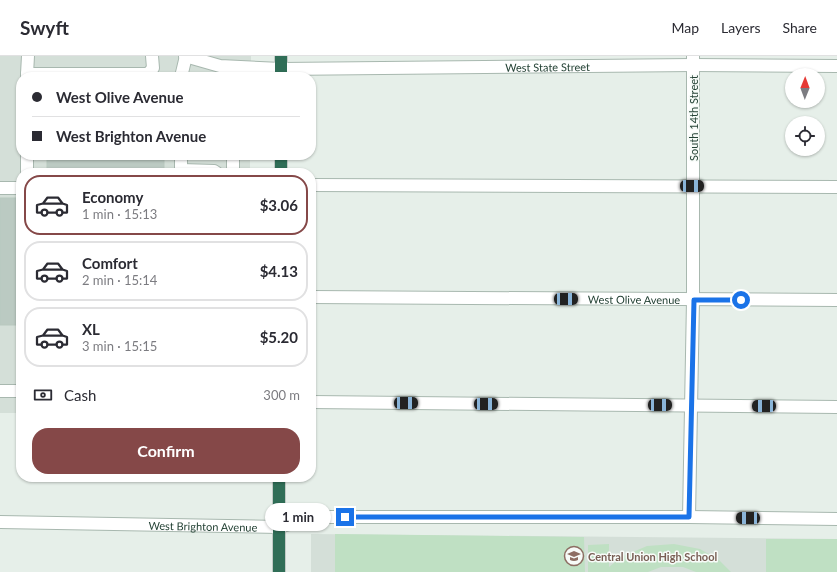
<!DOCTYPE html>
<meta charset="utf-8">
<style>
body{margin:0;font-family:Lato,sans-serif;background:#f2f2f3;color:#2b2b33;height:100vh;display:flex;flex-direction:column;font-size:15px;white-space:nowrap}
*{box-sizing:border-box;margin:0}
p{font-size:13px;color:#7c7c81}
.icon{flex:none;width:22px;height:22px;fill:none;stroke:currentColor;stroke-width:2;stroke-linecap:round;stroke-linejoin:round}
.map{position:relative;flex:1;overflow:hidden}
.drawer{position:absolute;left:16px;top:112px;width:300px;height:314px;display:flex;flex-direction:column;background:#fff;border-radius:16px;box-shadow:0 1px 3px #0004}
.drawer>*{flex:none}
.guide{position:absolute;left:16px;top:16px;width:300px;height:88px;border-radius:16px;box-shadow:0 1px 3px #0004;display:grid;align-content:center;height:88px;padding:0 16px;background:#fff}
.needle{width:26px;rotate:1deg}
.controls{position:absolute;left:785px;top:12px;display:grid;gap:8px}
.controls a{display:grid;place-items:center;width:40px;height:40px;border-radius:50%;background:#fff;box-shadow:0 1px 3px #0004;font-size:20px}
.end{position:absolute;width:18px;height:18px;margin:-9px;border:5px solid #1a73e8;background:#fff;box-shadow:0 0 0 2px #fff}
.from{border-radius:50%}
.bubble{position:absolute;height:28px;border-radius:14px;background:#fff;box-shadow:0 1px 3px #0004;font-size:13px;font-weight:700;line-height:28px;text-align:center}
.car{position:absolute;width:12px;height:24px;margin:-12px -6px;border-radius:5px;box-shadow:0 0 3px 1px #0007;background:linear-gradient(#222 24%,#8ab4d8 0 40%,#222 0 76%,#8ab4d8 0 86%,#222 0)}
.guide b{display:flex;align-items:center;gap:14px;height:38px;font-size:15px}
.guide b+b{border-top:1px solid #e1e1e2}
.guide i{width:10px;height:10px;background:#2b2b33}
ul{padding:7px 0 0;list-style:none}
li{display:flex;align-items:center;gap:12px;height:60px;margin:0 8px 6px;padding:0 8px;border:2px solid #e1e1e2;border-radius:16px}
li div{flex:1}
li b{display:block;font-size:15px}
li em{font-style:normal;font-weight:700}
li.active{border-color:#854848}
li>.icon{width:36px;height:36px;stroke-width:1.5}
.pay{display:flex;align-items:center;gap:10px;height:44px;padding:0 16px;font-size:15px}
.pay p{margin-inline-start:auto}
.primary-button{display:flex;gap:8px;margin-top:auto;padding:8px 16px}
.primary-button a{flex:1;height:46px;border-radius:16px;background:#854848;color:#fff;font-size:16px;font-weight:700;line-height:46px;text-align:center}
header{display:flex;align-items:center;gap:24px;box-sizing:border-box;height:56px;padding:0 20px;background:#fff;border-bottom:1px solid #e1e1e2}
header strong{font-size:19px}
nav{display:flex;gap:22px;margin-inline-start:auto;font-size:14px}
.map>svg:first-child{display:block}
</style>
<header>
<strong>Swyft</strong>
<nav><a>Map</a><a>Layers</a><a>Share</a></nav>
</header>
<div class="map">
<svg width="837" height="516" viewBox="0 0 837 516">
<rect width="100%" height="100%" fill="#e6efe9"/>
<path fill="#d4dfd8" d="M0,0H251V21H21V99H250V117H21V357H0Z
M311,478L837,483V516H311Z"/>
<path fill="#bfe0c3" d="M335,478L584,481L585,516H335Z
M766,483H837V516H766Z
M609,488V511L621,501L647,490L674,488L700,493L719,504L731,516H696L683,511H661L648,516H588V489Z"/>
<path fill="#bbcac2" stroke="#b8c9bf" d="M47,99H164V117H47Z
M0,142H21V269H0Z"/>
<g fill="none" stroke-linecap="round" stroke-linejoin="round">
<g stroke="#a8b8af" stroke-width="14">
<g id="minor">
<path id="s1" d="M185,0L220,10L281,13L693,9L837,10"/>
<path d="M27,18L28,0"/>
<path d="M27,21V18H148L153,12L152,0"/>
<path d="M181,21L186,0"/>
<path d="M181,99V117"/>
<path d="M233,99V117"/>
<path d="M181,114L214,115L217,117"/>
<path d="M27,117V99"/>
<path d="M311,129L837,131"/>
<path d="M0,132H21"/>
<path id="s2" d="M311,241L837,244"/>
<path d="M0,335H21"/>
<path d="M311,346L837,351"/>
<path d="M689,461L693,244V0"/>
<path id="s3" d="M0,466L279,471L314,461H689L837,463"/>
</g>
</g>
<g stroke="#c2cac6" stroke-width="14">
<path id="highway" d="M281,21V0
M281,117V99
M279,516V421"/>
</g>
<use href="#minor" stroke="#fff" stroke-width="12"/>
<use href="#highway" stroke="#306e57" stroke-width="12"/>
</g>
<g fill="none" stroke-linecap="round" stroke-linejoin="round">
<path stroke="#1a73e8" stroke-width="5" d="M345,461H689L694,244H741"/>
</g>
<defs>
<g id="school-ring" transform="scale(1)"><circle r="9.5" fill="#f7fbf8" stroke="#8d6e63" stroke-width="1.5"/><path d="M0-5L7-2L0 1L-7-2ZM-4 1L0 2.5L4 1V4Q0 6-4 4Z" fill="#8d6e63"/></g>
</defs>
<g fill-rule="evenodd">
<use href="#school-ring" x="574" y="500"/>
</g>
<g text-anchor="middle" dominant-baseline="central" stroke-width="3" stroke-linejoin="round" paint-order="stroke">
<g font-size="11" fill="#244235" stroke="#f7fbf8">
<text stroke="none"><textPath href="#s1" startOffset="364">West State Street</textPath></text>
<text transform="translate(693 62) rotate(-90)">South 14th Street</text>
<text stroke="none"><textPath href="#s2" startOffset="323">West Olive Avenue</textPath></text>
<text stroke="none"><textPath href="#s3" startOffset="203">West Brighton Avenue</textPath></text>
</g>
<g font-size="11" font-weight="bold" fill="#785e54" stroke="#f7fbf8" text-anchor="start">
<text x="588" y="500">Central Union High School</text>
</g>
</g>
</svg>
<div class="controls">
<a><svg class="needle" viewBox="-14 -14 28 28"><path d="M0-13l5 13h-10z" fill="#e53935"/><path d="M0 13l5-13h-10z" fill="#7c7c81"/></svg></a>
<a><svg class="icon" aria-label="locate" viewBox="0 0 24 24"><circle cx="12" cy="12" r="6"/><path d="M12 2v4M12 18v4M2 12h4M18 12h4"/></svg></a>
</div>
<i class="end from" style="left:741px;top:244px"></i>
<i class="end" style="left:345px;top:461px"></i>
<div class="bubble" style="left:265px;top:447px;width:66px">1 min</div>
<i class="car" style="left:692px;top:130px;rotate:90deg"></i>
<i class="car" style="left:566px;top:243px;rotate:90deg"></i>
<i class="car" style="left:406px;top:347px;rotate:90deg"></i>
<i class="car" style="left:486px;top:348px;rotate:90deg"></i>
<i class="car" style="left:660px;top:349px;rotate:90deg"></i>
<i class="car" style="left:764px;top:350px;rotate:270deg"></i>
<i class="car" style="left:748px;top:462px;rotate:271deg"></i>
<div class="guide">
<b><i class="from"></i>West Olive Avenue</b>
<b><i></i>West Brighton Avenue</b>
</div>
<section class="drawer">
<ul>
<li class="active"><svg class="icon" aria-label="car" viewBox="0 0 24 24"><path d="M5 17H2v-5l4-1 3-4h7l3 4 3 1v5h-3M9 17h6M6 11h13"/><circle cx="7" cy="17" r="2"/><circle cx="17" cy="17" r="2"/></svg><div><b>Economy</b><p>1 min · 15:13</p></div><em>$3.06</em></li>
<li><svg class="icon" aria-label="car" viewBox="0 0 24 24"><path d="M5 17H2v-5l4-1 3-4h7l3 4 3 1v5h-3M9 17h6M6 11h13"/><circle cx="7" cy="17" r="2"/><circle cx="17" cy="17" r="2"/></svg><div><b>Comfort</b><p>2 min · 15:14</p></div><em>$4.13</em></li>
<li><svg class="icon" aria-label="car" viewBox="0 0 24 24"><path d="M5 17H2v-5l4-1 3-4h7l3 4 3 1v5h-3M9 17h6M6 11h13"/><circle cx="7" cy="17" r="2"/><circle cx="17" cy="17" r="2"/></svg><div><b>XL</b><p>3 min · 15:15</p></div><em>$5.20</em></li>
</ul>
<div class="pay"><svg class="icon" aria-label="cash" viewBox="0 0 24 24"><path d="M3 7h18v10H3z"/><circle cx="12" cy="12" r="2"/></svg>Cash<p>300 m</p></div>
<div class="primary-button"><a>Confirm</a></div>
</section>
</div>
